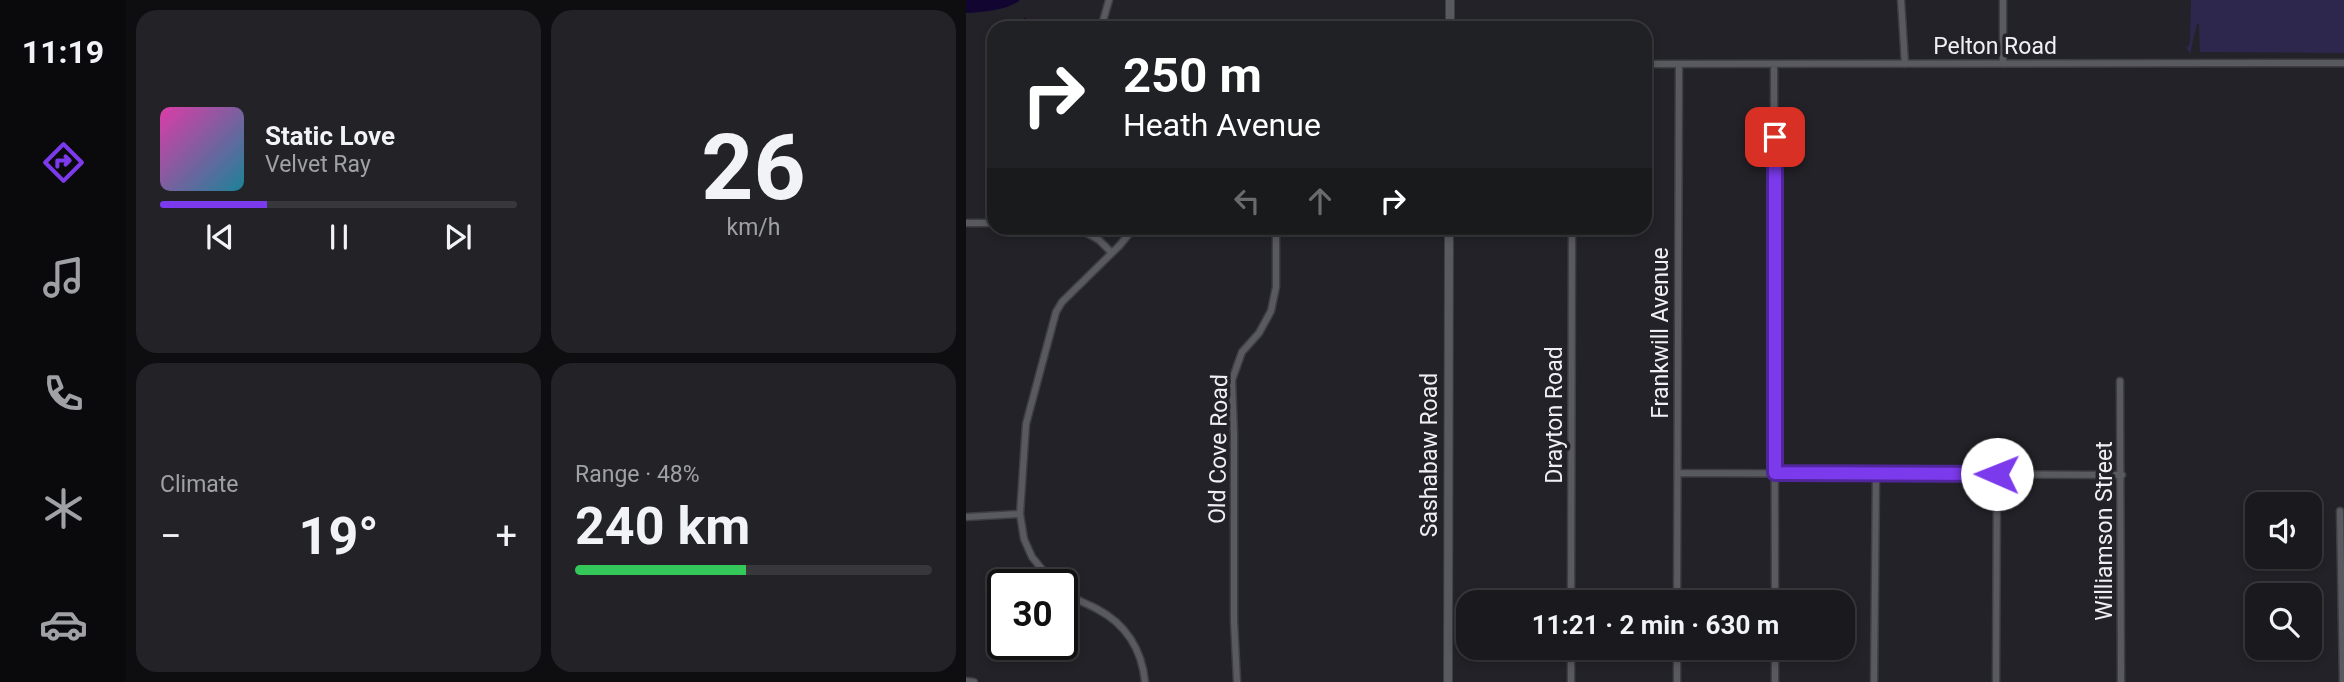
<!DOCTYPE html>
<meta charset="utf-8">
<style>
:root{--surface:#1a1a1e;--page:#232327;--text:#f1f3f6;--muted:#9fa1a4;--line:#38383c;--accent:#7c3aed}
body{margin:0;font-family:Roboto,sans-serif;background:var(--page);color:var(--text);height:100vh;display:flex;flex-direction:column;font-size:26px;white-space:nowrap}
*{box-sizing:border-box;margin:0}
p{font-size:23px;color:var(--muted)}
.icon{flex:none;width:38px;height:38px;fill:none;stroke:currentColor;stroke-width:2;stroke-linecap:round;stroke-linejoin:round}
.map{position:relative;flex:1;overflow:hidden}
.drawer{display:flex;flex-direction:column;gap:10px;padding:10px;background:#0e0e10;width:840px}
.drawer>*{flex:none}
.banner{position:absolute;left:21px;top:21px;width:665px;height:214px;border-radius:21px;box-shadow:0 4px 10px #0003,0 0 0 2px var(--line);background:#202124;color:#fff;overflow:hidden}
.tools{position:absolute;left:1279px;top:492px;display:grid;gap:14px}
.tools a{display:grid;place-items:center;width:77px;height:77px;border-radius:14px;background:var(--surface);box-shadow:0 4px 10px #0003,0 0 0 2px var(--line);font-size:35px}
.speed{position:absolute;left:21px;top:569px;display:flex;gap:14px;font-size:35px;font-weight:700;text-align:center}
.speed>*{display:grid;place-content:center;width:91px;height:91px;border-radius:50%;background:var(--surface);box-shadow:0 4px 10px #0003,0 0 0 2px var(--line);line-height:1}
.speed .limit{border:4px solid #111;border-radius:10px;background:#fff;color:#111}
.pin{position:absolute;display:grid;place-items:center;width:60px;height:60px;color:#fff;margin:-30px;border-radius:14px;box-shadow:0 4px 10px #0006}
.me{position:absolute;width:77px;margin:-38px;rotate:271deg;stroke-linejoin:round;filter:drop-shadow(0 0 5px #0008)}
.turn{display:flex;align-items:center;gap:24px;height:147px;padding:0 21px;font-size:32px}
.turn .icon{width:91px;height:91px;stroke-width:2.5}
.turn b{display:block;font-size:49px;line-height:60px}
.lanes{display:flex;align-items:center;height:66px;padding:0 21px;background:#0003;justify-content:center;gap:35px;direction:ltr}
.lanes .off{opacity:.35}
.big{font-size:52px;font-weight:700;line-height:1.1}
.drawer .tile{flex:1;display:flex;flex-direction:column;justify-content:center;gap:10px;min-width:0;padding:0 24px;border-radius:21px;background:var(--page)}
.drawer .dial{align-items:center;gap:0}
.dial b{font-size:91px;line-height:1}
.song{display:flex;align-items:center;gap:21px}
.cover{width:84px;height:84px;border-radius:10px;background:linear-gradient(135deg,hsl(320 70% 55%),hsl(190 70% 35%))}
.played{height:7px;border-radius:4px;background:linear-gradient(90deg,var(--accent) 30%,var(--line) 30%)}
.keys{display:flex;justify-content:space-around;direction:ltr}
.heat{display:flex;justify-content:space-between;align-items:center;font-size:38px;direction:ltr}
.charge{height:10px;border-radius:5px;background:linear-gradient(90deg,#34c759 48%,var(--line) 0)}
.drawer .tiles{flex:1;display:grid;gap:10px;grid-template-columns:repeat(2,1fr)}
.trip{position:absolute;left:490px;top:590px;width:399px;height:70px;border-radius:21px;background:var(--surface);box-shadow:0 4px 10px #0003,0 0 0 2px var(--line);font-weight:700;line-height:70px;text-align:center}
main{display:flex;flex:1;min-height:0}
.tab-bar{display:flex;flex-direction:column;width:126px;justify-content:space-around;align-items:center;background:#0a0a0c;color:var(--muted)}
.tab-bar .icon{width:49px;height:49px}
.tab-bar .current{color:var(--accent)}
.tab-bar b{font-size:32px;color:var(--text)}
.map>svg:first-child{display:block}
.green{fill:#2d274e}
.water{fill:#120532}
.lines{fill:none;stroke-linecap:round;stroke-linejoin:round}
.stream{stroke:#120532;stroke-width:2}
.minor-casing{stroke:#3e3d42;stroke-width:9}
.tertiary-casing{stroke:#3e3d42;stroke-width:10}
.minor{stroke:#595960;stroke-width:6}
.tertiary{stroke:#595960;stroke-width:8}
.route-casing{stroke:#51269a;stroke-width:18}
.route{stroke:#7c3aed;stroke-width:12}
.labels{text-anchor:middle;stroke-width:7;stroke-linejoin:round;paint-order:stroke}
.street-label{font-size:23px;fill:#f0f0f4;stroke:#222228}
</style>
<main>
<nav class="tab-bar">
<b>11:19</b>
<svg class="icon current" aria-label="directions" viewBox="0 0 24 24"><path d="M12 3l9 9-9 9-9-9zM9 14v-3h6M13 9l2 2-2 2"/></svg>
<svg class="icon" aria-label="music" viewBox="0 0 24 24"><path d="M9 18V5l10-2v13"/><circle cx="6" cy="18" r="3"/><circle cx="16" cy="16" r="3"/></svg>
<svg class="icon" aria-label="phone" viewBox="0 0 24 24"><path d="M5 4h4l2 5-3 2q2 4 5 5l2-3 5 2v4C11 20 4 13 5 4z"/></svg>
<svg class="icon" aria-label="climate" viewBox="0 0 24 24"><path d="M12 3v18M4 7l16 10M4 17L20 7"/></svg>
<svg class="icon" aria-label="car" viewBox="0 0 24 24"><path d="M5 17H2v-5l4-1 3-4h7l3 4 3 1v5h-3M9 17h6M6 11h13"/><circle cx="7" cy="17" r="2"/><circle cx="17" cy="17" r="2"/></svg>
</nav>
<section class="drawer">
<div class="tiles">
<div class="tile">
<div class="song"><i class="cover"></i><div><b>Static Love</b><p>Velvet Ray</p></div></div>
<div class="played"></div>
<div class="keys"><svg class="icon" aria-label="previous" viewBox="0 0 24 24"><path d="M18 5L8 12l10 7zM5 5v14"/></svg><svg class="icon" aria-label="pause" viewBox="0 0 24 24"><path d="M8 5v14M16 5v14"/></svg><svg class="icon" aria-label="next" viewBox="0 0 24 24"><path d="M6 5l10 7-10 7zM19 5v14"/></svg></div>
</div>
<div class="tile dial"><b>26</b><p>km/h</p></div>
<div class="tile"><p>Climate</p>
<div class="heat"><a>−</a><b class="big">19°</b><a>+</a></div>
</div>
<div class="tile"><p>Range · 48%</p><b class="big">240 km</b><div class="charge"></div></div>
</div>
</section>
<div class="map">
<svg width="1378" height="682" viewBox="0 0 1378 682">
<rect width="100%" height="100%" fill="#222228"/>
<path class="green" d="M1225,0H1378V53L1234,52L1233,24L1231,23L1224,54L1219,46L1222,47L1224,41Z"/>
<path class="water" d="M0,0H53V1C40,10 18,12 0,13Z"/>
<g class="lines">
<path class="stream" d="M57,28L59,19"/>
<g class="minor-casing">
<path id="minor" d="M935,0L939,64
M135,28L143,0
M679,64L1378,63
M808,64L809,602
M1037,64V0
M0,223H28
M112,228L133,240L146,253
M1154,381L1155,682
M712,473L1156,475
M1374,511L1377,682
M0,517L54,514
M88,584L66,557L58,539L54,514L60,424L90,312L96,302L153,246L168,228
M96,591C107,599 120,603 131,609C160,624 176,650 179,682
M605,602L606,228
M711,602L713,64
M0,681L8,682
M271,682L268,621V434L266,380L276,352L293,333L305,311L310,287V228
M605,682V648
M711,682V648
M809,682V648
M908,682L910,474
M1030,682L1031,475"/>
</g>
<g class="tertiary-casing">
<path id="tertiary" d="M484,28V0
M482,682L483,228"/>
</g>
<use href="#minor" class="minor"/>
<use href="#tertiary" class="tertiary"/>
</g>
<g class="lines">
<g class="route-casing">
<path id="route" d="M809,137V473L1031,474"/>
</g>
<use href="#route" class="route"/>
</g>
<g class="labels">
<g class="street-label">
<text x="1029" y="54">Pelton Road</text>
<text transform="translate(694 333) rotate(-90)" y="8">Frankwill Avenue</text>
<text transform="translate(588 415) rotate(-90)" y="8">Drayton Road</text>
<text transform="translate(252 449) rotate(-89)" y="8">Old Cove Road</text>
<text transform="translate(463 455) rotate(-90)" y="8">Sashabaw Road</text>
<text transform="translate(1138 531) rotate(-90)" y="8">Williamson Street</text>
</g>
</g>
</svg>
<div class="tools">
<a><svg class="icon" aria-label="sound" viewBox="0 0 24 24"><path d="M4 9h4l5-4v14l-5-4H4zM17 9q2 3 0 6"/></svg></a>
<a><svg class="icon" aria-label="search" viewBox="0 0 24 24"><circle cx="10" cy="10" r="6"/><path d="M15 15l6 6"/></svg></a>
</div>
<div class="speed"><div class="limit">30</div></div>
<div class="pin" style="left:809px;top:137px;background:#d93025"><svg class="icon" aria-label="arrive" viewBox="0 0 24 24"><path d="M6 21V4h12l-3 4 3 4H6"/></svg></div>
<svg class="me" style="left:1031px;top:474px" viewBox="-20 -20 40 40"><circle r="19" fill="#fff"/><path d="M0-13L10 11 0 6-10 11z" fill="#7c3aed"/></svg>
<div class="trip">11:21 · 2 min · 630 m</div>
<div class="banner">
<div class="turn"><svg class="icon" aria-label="right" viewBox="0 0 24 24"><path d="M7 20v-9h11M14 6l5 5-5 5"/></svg><div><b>250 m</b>Heath Avenue</div></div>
<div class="lanes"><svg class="icon off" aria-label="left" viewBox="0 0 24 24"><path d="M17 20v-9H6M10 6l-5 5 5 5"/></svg><svg class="icon off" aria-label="ahead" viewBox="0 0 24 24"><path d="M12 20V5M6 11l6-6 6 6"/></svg><svg class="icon" aria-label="right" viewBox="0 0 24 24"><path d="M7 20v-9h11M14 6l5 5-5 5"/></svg></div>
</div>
</div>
</main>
